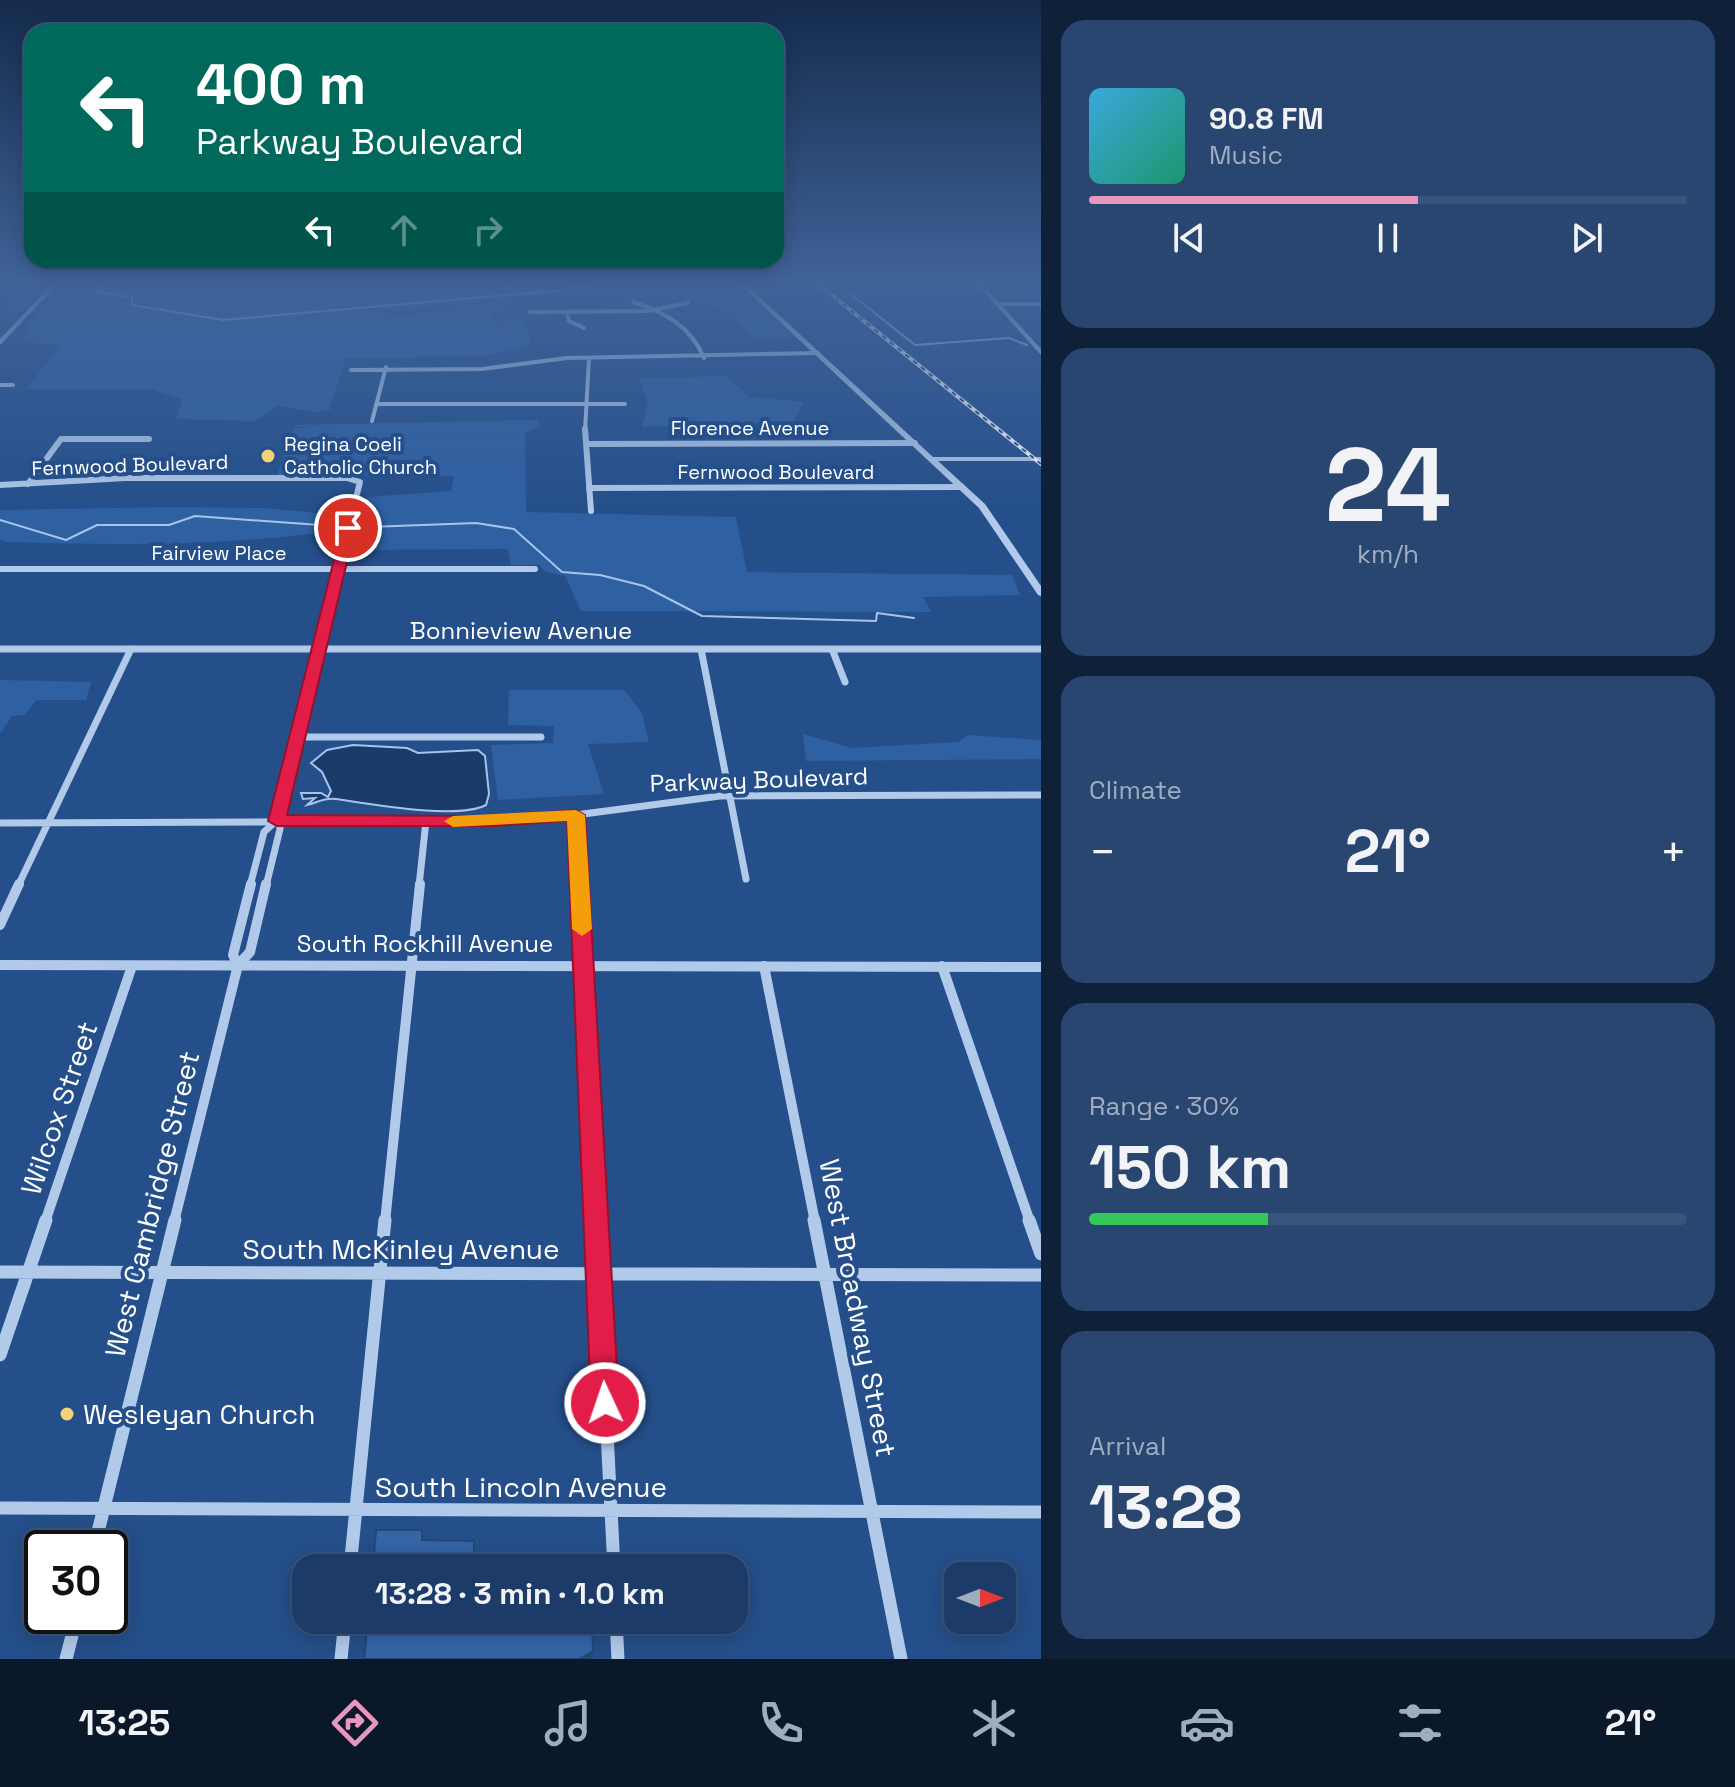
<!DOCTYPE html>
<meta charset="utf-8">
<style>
:root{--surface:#1c3b68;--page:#294671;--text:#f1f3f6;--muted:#a0adc0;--line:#3a557c;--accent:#e797bd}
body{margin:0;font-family:"Space Grotesk",sans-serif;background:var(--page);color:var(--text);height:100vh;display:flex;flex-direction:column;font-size:30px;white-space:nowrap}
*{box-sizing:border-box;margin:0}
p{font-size:26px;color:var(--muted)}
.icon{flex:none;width:44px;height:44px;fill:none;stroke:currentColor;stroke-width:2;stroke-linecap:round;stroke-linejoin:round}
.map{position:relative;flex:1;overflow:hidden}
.side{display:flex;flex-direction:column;gap:20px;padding:20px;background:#0f2039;width:694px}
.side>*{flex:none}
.hud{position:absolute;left:24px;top:24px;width:760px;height:244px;border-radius:24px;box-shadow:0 4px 20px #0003,0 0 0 2px var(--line);background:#00695c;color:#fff;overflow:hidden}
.needle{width:52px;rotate:90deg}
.buttons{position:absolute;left:944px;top:1562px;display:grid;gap:16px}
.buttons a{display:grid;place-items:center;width:72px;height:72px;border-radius:16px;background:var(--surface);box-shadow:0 4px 20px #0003,0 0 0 2px var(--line);font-size:40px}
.speed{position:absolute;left:24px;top:1530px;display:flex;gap:16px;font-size:40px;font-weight:700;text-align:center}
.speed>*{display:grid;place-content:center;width:104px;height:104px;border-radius:50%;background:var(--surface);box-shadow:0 4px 20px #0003,0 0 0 2px var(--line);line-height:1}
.speed .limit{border:4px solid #111;border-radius:12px;background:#fff;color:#111}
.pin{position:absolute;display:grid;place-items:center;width:68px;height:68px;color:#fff;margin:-34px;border:4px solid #fff;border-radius:50%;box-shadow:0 2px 8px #0007}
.me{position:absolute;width:88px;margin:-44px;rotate:357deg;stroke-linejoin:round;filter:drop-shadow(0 0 6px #0008)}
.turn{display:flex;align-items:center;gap:28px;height:168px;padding:0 40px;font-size:36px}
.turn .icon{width:104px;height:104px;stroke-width:2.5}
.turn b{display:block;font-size:56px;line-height:68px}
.lanes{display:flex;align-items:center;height:76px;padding:0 40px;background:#0003;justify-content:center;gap:40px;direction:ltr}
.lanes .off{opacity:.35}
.big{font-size:60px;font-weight:600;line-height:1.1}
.side .card{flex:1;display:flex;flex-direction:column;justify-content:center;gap:12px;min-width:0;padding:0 28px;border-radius:24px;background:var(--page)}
.side .dial{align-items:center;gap:0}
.dial b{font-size:104px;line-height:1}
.song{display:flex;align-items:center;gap:24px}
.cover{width:96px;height:96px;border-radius:12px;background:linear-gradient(135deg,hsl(200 70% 55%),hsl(160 70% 35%))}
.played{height:8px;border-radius:4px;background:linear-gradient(90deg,var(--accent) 55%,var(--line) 55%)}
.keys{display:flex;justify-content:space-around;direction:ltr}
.heat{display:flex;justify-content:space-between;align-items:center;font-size:44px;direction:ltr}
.charge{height:12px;border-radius:6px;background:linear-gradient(90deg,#34c759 30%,var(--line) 0)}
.trip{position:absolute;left:292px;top:1554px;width:456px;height:80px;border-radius:24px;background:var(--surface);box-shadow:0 4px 20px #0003,0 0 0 2px var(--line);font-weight:600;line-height:80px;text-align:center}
.tab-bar{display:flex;height:128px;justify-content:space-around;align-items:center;background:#0b182a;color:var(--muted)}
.tab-bar .icon{width:56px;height:56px}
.tab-bar .current{color:var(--accent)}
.tab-bar b{font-size:36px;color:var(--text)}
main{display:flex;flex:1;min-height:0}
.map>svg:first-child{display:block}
.green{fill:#2f60a2}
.water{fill:#1a3a6a;stroke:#a6c4eb;stroke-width:2}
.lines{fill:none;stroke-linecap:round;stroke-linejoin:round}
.stream{stroke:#a6c4eb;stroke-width:2}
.minor-far4{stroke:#b2caea;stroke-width:4}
.minor-far3{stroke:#b2caea;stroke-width:6}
.minor-far2{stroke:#b2caea;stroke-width:7}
.minor-far1{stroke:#b2caea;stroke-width:10}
.minor{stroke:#b2caea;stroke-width:13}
.tertiary{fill:#b2caea;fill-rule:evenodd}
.rail-casing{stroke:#fff;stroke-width:4}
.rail{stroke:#254f8a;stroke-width:2;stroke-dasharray:5;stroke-linecap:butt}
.shaded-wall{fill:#254775}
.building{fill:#3565a7;stroke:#254775;stroke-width:2}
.route{fill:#e11d48;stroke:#92132f;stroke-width:2}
.slow{fill:#f59e0b}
.poi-dot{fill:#f4d276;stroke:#254f8a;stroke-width:3}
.labels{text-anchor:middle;stroke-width:8;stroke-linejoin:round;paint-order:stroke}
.far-street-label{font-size:20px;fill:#fff;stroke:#254f8a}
.far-poi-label{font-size:20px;fill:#fff;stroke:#254f8a;text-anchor:start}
.street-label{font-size:24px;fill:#fff;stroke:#254f8a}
.near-street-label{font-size:28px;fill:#fff;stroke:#254f8a}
.near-poi-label{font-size:28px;fill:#fff;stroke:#254f8a;text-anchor:start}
</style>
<main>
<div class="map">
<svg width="1041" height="1659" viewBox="0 0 1041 1659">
<rect width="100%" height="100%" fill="#254f8a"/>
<path class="green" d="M10,279H54L22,312L3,313L18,293L16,281Z
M68,279H261L299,290H345L350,279H730L795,337L755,340L722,309L689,301L675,291L511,298L402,310L368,308L367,312L406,316L478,304L517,307L495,313L490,322L525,320L532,345L485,356L346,358L329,411L313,412L278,406L255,421L176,419L182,399L150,389H27L60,345L21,342L33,319Z
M725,376L750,397L804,402L794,421L642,427L648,403L639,379Z
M537,420L540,426L525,433L526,512L736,517L747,572L1012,575L1020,595L923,597L931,612L581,611L565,576L546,572L539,565H511L508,549L351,550L367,497L451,491L454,476L277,475L294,428H307L293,425Z
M172,507L264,508L339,515L336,530C227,547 116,545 6,542L0,539V510Z
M0,680L91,682L86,700H37L24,715L12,716L0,734Z
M509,690H624L642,713L649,742L588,744L604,794L498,800L491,745L553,743L554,726L508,725Z
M803,734L852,748L958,742L968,735L1041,740V759L806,761Z"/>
<path class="water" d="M353,745L407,748L418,753L478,750L485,756L489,794L486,805C457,820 370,804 336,799C324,797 317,803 307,805L315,798L303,799L301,793H321L328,797L331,791L322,772L311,763L327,750Z"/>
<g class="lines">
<path class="stream" d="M72,279L98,283L96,292L132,297V305L223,320L565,290L619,279
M621,279L730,284
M846,290L915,345L1009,338L1027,345
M0,520L66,540L97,525H169L195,516L320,525
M369,527L476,523L514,529L562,572L600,575L644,586L702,616L876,621L877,613L914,618"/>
<path class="minor-far4" d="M633,302C664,312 691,326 704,358
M997,304H1041
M530,312L647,311L688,303
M567,312L569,321L584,328
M351,370L482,369L567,358L818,353
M0,385H13
M376,404H625
M372,421L386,367
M585,431L589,358"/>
<path class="minor-far3" d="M585,429L591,511
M586,444L915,443
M28,484L61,439H149
M0,485L126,478H347L360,482L323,629
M589,488L962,487
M0,569H535"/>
<path class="minor-far2" d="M0,649H1041
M701,649L746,879
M832,649L845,682
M296,737H541
M576,815L580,886
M0,823L495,821L568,816L720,796L1041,795
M18,886L131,649
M250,886L264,832L276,821
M266,886L280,829L279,808L324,627
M419,886L426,821"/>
<path class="minor-far1" d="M580,884L597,1222
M0,925L19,884
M238,965L233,955L251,884
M764,966L815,1222
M942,966L1030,1222
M45,1222L132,966
M174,1222L238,965L250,952L266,884
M385,1222L420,884"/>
<path class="minor" d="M596,1220L614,1568
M814,1220L901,1659
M1029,1220L1041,1254
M0,1272L1041,1275
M0,1355L46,1220
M0,1508L1041,1512
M94,1548L175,1220
M350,1568L385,1220
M616,1620L618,1659
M66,1659L77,1616
M341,1659L345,1620"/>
<path class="tertiary" d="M57,279H63L0,345V339Z
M734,279H740L933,457H1041V461H938L985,504L1041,586V596L1038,595L979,508Z
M972,279H978L1041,349V355Z
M0,960L1041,962V972L0,970Z"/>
<g class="rail-casing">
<path id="rail" d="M812,279L1041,464"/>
</g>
<use href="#rail" class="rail"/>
</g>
<path class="shaded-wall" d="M593,1651L592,1659H579Z"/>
<path class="building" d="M376,1530H422V1540L474,1541V1564H486V1568H373Z
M368,1620H592L593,1651L579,1659H364Z"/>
<linearGradient id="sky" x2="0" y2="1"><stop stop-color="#142b4c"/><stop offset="0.55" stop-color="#406398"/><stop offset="1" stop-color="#406398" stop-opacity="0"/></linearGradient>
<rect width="1041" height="511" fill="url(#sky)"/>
<path class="route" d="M348,524L355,528L287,815L495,816L576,810L585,815L619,1403L615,1412L605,1416L595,1412L591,1403L567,821L495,826H277L268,821L342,528Z"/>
<path class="slow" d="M576,810L585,815L592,929L582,936L572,929L567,821L453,827L444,821L453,816Z"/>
<g class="poi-dot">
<circle cx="268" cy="456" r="8"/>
<circle cx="67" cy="1414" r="8"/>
</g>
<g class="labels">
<g class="far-street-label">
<text x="750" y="435">Florence Avenue</text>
<text transform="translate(130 465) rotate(-2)" y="7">Fernwood Boulevard</text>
<text x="776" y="479">Fernwood Boulevard</text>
<text x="219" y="560">Fairview Place</text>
</g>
<g class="far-poi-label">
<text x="284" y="451">Regina Coeli<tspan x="284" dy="23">Catholic Church</tspan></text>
</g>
<g class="street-label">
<text x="521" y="639">Bonnieview Avenue</text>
<text transform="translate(759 780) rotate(-2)" y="8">Parkway Boulevard</text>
<text x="425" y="952">South Rockhill Avenue</text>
</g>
<g class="near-street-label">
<text transform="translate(59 1108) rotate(-71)" y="10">Wilcox Street</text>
<text transform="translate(152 1204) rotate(-76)" y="10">West Cambridge Street</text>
<text x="401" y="1259">South McKinley Avenue</text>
<text transform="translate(858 1308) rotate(79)" y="10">West Broadway Street</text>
<text x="521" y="1497">South Lincoln Avenue</text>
</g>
<g class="near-poi-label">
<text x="83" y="1424">Wesleyan Church</text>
</g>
</g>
</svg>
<div class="buttons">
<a><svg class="needle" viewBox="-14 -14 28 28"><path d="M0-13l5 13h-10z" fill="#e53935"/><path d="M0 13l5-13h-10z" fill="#a0adc0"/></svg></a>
</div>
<div class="speed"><div class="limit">30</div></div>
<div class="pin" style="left:348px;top:528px;background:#d93025"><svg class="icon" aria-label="arrive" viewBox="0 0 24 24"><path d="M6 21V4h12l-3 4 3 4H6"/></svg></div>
<svg class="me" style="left:605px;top:1403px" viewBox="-20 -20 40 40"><circle r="17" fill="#e11d48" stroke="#fff" stroke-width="3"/><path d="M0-11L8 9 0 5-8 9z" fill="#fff"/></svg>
<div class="trip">13:28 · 3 min · 1.0 km</div>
<div class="hud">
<div class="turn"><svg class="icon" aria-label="left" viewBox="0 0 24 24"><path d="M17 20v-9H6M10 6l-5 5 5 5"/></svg><div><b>400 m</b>Parkway Boulevard</div></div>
<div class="lanes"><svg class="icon" aria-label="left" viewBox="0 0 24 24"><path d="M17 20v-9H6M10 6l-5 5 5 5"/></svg><svg class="icon off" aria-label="ahead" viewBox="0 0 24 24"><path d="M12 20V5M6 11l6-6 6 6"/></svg><svg class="icon off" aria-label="right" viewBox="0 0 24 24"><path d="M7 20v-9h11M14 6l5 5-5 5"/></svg></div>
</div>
</div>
<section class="side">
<div class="card">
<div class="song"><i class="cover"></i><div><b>90.8 FM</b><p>Music</p></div></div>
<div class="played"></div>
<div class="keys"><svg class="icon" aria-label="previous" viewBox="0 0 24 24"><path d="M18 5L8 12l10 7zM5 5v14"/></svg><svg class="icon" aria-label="pause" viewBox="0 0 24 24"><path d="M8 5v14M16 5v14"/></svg><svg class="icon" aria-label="next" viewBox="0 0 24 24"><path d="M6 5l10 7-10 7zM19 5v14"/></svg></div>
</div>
<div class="card dial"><b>24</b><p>km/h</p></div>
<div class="card"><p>Climate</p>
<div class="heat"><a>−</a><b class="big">21°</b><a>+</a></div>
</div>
<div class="card"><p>Range · 30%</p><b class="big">150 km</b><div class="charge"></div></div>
<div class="card"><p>Arrival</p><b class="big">13:28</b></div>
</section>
</main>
<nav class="tab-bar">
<b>13:25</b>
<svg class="icon current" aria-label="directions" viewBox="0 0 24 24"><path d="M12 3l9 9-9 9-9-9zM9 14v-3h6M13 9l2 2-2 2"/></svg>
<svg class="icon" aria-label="music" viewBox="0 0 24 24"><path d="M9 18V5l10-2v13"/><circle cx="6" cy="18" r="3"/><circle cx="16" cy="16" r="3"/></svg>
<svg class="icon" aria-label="phone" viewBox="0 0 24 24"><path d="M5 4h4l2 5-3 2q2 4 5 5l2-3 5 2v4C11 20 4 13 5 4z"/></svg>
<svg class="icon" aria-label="climate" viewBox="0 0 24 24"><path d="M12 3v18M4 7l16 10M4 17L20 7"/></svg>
<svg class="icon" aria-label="car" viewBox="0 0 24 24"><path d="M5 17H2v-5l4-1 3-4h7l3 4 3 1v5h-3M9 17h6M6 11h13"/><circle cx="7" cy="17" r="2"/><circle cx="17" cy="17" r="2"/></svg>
<svg class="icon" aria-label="filters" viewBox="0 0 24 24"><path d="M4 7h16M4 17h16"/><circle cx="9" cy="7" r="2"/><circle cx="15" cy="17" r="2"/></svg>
<b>21°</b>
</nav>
